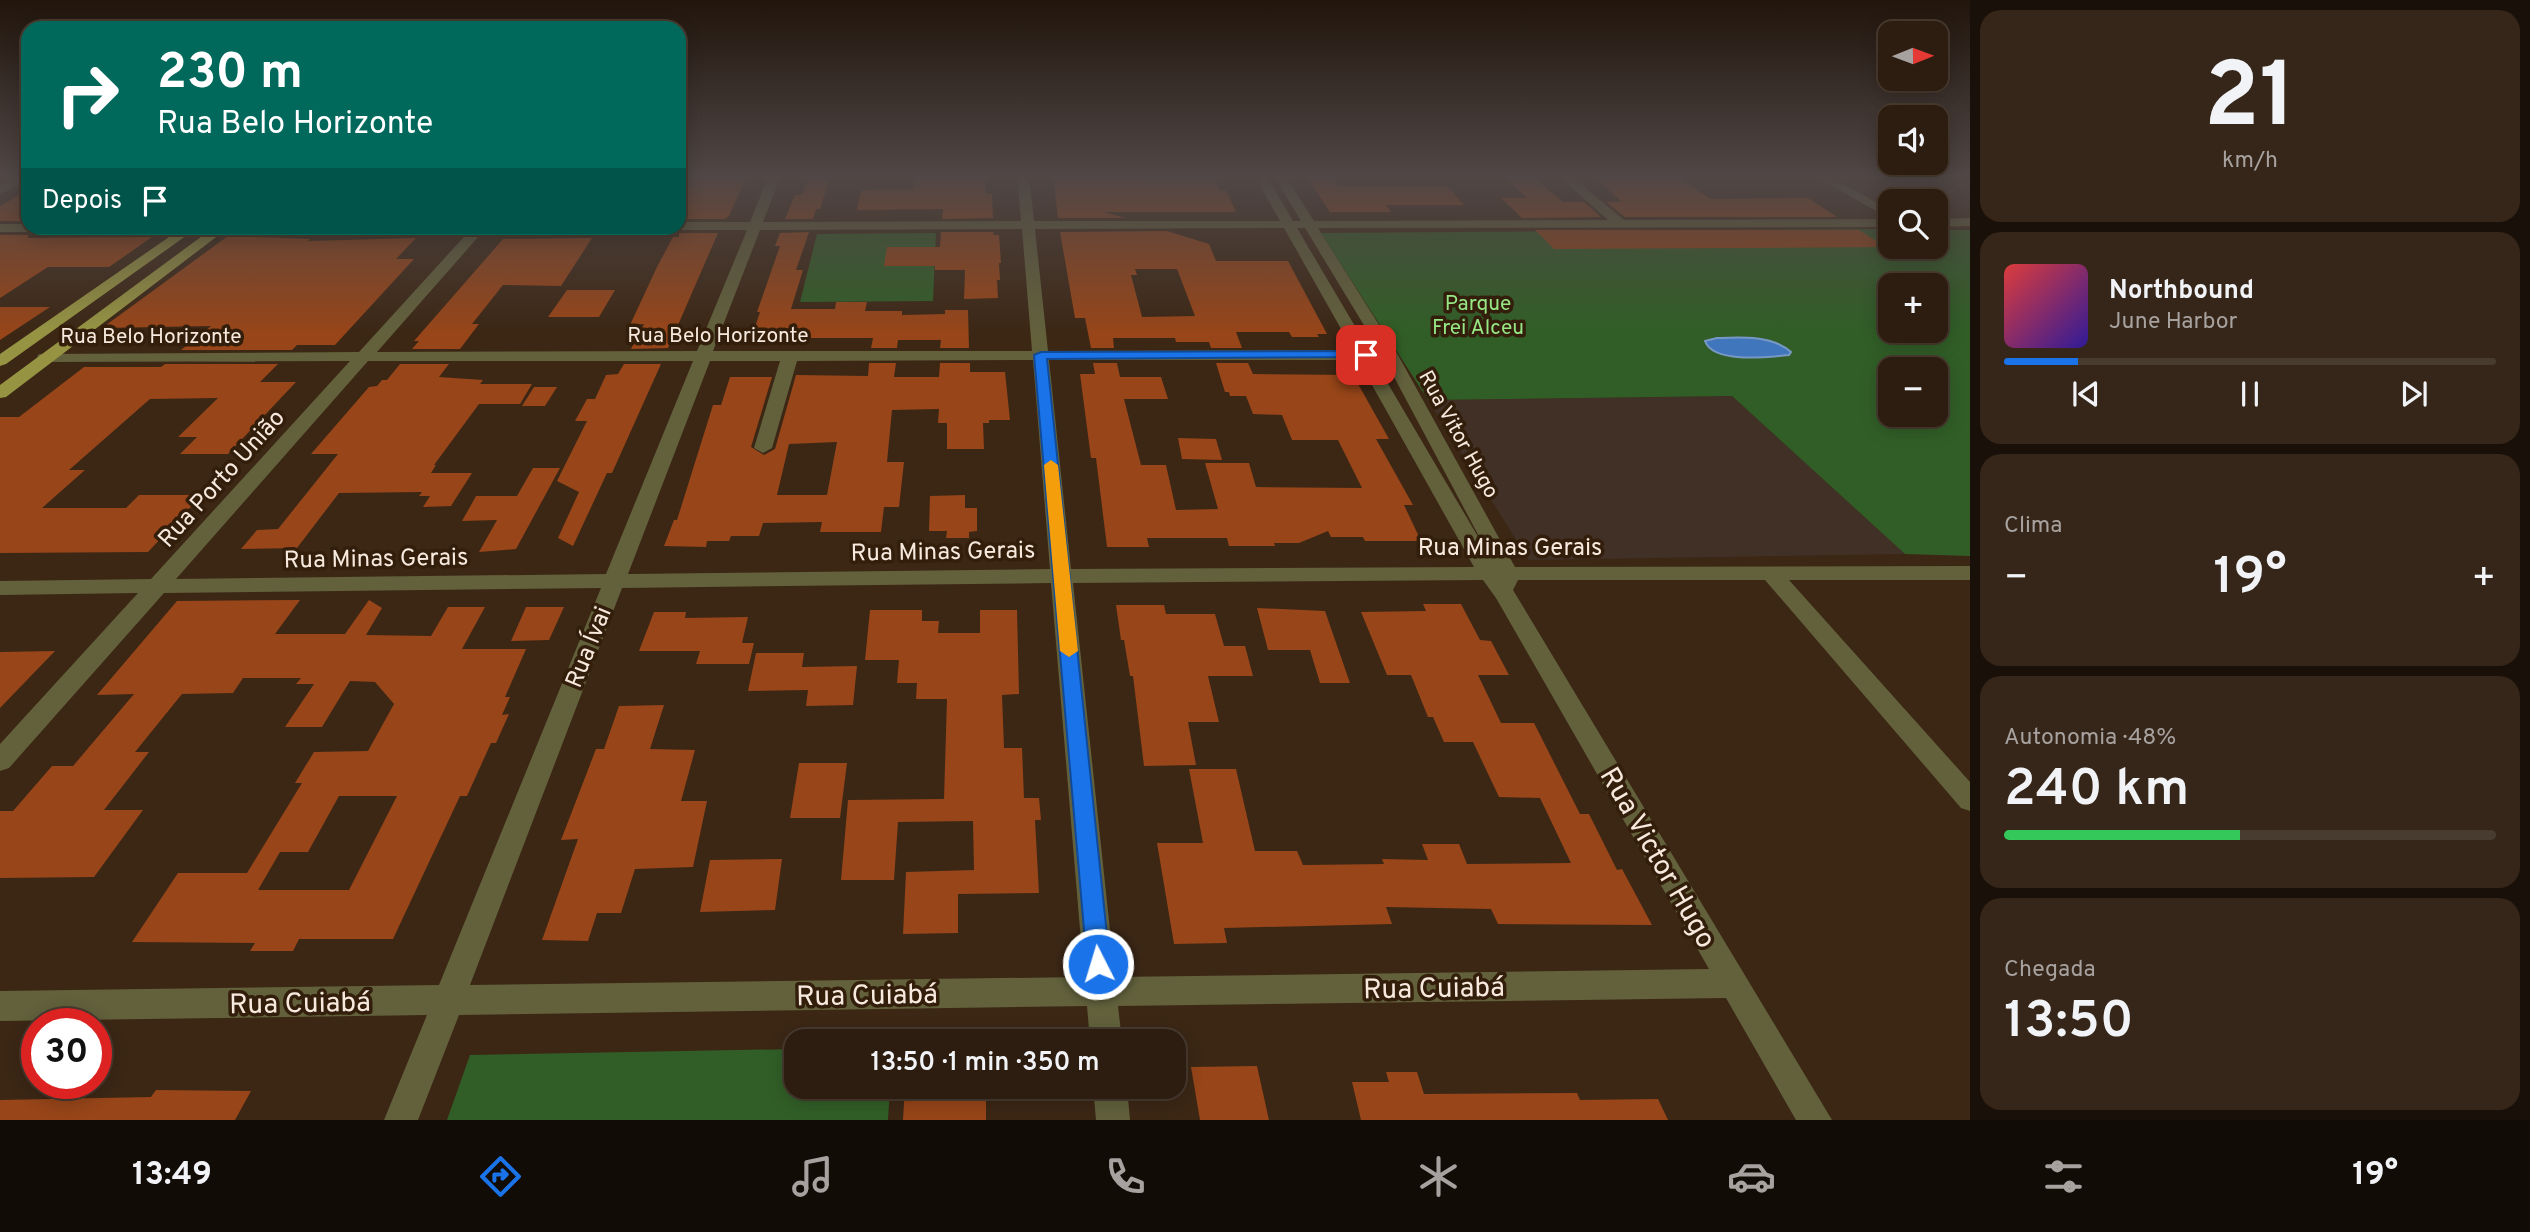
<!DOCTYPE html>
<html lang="pt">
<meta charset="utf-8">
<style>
:root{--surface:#2d1d10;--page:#352619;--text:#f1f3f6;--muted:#a7a29f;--line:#483b30;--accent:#1a73e8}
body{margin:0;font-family:Overpass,sans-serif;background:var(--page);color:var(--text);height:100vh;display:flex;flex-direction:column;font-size:26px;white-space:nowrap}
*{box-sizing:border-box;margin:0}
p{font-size:23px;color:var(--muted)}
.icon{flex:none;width:38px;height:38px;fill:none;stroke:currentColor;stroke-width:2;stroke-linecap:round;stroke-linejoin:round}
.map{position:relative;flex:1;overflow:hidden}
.sheet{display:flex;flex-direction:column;gap:10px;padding:10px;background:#191009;width:560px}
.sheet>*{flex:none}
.hud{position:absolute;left:21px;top:21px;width:665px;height:214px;border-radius:21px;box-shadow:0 4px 18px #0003,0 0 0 2px var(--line);background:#00695c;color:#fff;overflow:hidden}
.needle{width:46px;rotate:89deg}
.controls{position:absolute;left:1878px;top:21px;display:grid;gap:14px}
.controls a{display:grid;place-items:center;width:70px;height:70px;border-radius:14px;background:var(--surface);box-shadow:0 4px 18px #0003,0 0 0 2px var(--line);font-size:35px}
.speed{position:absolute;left:21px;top:1008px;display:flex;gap:14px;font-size:35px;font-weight:700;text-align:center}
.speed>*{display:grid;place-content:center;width:91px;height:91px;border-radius:50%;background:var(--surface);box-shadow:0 4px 18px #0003,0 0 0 2px var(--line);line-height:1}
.speed .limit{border:10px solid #d22;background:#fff;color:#111}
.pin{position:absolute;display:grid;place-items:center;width:60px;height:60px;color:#fff;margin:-30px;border-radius:14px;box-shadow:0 4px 10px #0006}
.me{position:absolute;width:77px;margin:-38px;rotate:355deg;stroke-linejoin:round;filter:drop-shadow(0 0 5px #0008)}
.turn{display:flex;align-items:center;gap:24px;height:147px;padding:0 21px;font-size:32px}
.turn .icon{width:91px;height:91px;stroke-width:2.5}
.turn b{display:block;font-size:49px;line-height:60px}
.then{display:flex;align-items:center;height:66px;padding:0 21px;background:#0003;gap:14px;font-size:26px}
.big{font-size:52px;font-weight:600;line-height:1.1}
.sheet .card{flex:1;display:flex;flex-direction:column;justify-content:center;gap:10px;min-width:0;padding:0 24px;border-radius:21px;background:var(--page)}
.sheet .dial{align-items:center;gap:0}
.dial b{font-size:91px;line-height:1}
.song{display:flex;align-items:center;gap:21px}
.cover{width:84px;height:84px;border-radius:10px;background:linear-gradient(135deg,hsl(0 70% 55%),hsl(250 70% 35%))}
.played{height:7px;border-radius:4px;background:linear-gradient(90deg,var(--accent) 15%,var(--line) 15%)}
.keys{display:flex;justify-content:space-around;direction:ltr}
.heat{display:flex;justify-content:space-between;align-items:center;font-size:38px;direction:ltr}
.charge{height:10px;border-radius:5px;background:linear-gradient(90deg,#34c759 48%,var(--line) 0)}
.trip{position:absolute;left:784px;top:1029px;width:402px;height:70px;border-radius:21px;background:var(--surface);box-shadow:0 4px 18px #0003,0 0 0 2px var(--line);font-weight:600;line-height:70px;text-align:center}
.dock{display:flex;height:112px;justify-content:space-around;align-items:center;background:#120c06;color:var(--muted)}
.dock .icon{width:49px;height:49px}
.dock .on{color:var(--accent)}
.dock b{font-size:32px;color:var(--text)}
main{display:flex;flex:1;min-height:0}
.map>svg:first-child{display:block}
.education{fill:#413026}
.green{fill:#315e27;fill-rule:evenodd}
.water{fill:#4076bb;stroke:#7798c5;stroke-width:2}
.building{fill:#974519;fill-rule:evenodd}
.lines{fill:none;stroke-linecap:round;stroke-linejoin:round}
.street{fill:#62613c;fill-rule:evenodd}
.primary{fill:#969443;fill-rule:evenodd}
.route{fill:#1a73e8;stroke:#114b97;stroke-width:2}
.slow{fill:#f59e0b}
.labels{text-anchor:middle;stroke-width:7;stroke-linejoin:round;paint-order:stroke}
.far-park-label{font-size:21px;fill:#97e785;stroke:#321e0b}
.far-street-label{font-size:21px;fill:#f7e9dd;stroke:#321e0b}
.street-label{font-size:24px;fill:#f7e9dd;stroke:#321e0b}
.near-street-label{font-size:28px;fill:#f7e9dd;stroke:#321e0b}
</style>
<main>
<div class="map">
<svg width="1970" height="1120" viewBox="0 0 1970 1120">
<rect width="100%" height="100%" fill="#3c2715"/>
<path class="education" d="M1732,396L1905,554L1529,560L1428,400Z"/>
<path class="green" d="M1890,229V247H1936V230H1970V556L1905,554L1732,396L1428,400L1321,233ZM1890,285H1936V331H1890ZM1890,369H1936V415H1890Z
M936,233L933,301L800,302L817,234Z
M796,1049V1087H890L888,1120H447L470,1055Z"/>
<path class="water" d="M1717,338C1741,337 1772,335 1791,352L1789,355C1769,357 1713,364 1705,341Z"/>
<path class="building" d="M694,175H747L729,216L725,219H679V196H683Z
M809,175H831L820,209H816L813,219H785L795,195H802Z
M915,175H985L986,194H992L993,218L942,219L943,209L857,210L861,190L913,189Z
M1053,175H1148L1150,180H1215L1220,190H1226L1236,212H1104L1125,218H1058Z
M1592,175H1675L1711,199L1808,198L1837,217H1625L1606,202H1622Z
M1307,177H1332L1338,186H1447L1464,205H1386L1391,212H1330Z
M1535,179L1563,202H1584L1601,217L1522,218L1501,198H1527L1506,180Z
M28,190V221H0V206Z
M1535,230H1859L1886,247L1554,249Z
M1167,231L1209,244L1216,261H1288L1327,334H1317L1319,337H1292L1289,332H1236L1242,348H1211L1209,342H1176L1175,338H1113L1114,348H1091L1085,318H1075L1060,232ZM1135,269H1177L1195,316L1142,317L1131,275H1137Z
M809,232L796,270H803L791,309H835L836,302H867L865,311H902V315L945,314V310H968L969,348H940L941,340H898L897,348H871L873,338H795L797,333H753L760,312H757L780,246H775L780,233Z
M941,232H993L994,235H999L1001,263H999L1000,280H997L998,298L964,299L965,270H935V266H884L887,247H940Z
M679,233H718L668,348L631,349L644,324L630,325L657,267L673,237H679Z
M0,235H28V238L152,237L109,267H48L0,298Z
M228,236L310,239L308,241L416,238L396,259H414L335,345H297L292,350H181L211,326L102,328Z
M592,238L561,286L503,285L472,324H479L460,349H412L419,341H414L503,239Z
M567,290H615L599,317H548Z
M0,307H50L0,340Z
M869,363H896L894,377H939L940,363H970V372H1005L1010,420H989V423H983L984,449H947V423H938L939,409L892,410L887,462H904L899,507H884L881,532H820L822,522L763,523L759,536H731L729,541H707L706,547L664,546L674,520H677L713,405H721L730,377H772L751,447L764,455L775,449L796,375L868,376ZM837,442L827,495H777L789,444Z
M1093,363H1117L1120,377H1161L1168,399H1124L1141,465H1166L1176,510L1218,509L1205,463H1249L1256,487L1362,488L1338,440H1292L1282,415L1253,414L1246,396H1230L1229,392H1225L1216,363H1248L1253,374L1353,375L1389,439H1376L1413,505H1404L1421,541H1365L1363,537H1331L1328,531L1299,543H1274L1275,546H1229L1227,538H1147L1149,547H1107L1096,458H1091L1080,374H1095Z
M165,364H278L260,382H296L228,454H180L197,437H178L218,398L150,399L69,470H85L42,508H126L139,495H202L148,552L0,553V417H19L84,367H161Z
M400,364H449L439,377L483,380L480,384H532L520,404H479L434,465H436L431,473H472L451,506L423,507L430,496H419L422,492L339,493L297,548L241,549L257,530L278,529L338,454H311L369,387L377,386L382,380H387Z
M624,364H661L612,473H607L573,546L558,538L579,492L557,481L587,421H575L587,399H595L606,375L618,374Z
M534,387H557L545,406H522Z
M1178,438L1216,439L1222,460L1182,459Z
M533,468H560L516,549L479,552L497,520L462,521L476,496H517Z
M965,495V508H977V531L969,532V538H946L947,531H929L930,496Z
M300,600L275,634H345L369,600L382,608L366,635L431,636L448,607H485L462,649H526L505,697H510L502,715L509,714L496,743H491L467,796H460L393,939H299L293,951H250L255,943L132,942L178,873H247L302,783H295L314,752L368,751L394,704L375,682L350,681L322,727H285L314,684H296L301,678H243L233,693L182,694L135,752H149L104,810H143L94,877L0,878V811H13L52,766H73L134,694L97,695L177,601ZM339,796H397L349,890H258L280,852H308Z
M1423,604H1461L1480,640L1491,641L1509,675H1478L1501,723H1534L1580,814H1589L1617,870L1622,869L1652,925L1498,924L1491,909L1386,907L1392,924L1224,928L1227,943L1174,944L1157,843H1203L1189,769H1236L1255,851H1297L1303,865L1384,864L1382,859L1428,860L1422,844H1459L1467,864L1571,863L1540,798L1499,797L1473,742H1444L1433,717H1428L1411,675H1387L1361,612L1426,611Z
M1116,605H1164L1166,614H1215L1224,646H1245L1253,676H1208L1219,722H1188L1196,765L1144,766L1133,676H1130L1124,640H1121Z
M526,607H564L549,640L511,641Z
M1257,608L1325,611L1350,683H1320L1310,650H1268Z
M870,610H922V621H939L938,633H980V610H1017L1019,694L1002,695L1004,748H1022L1024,798H1039L1041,820H1035L1039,893L958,894V933L903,934L906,872L974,870L973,821L898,822L894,880H841L848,800L944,799L947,699H916L917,683H897L899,660H865Z
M654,612H686L685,618L748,617L742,643H754L749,664H696L700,651H639Z
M55,651L0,708V652Z
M756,653H804L802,667L857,666L853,705L806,706L808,690L748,691Z
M664,705L650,749L695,750L681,801H707L693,867L635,869L621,913H597L588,941L542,940L578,839L561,840L596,749H604L619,706Z
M799,763H847L840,818H790Z
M782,859L775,910L700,912L710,860Z
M1257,1066L1269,1120H1200L1191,1067Z
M1386,1072H1417L1424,1094L1577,1093L1580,1100L1658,1099L1668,1120H1361L1352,1082H1389Z
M905,1087H986V1120H903Z
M156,1090L251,1091L235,1120H0V1100L151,1097Z"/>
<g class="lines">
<path class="street" d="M21,175H28V181L0,194V185Z
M769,175H781L763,222L1021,221L1017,175H1029L1034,221H1280L1254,175H1266L1293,221H1301L1273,175H1285L1314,221L1608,220L1557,175H1570L1624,220L1890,219V227L1318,228L1398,355L1515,567L1970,566V580H1789L1970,782V811L1961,808L1765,580H1518L1513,590L1832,1120H1796L1726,998L1118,1006L1122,1041H1090L1087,1006L459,1015L418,1120H384L427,1015L0,1021V991L439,985L601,588L164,593L9,768L0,771V744L138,593L0,595V581L151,579L350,361L45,362L37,357L39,354L359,352L472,228H486L377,352L697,351L747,230H679L674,228H679V222H750ZM1284,228L1353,350L1048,351L1035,229ZM1297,228H1305L1379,350H1369ZM1022,229L1032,351H713L760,230ZM1033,360L1050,569L628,574L710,361H780L754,448L763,453L772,448L797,361ZM1049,360H1358L1474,567L1071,569ZM1374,360H1385L1490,557ZM368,361H693L606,574L176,579ZM1483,580L1496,598L1709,969L1115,977L1073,583ZM1051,583L1084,977L470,985L622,588Z
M1813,175H1827L1890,210V219Z
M1970,218V226L1936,227V219Z
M0,224H28V228H110L103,232H0Z
M185,228H224C215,234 194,234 185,228Z
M1093,1087H1127L1130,1120H1096Z"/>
<path class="primary" d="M182,228H197L6,364L0,366V354Z
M213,228H228L6,397L0,398V385Z"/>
</g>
<linearGradient id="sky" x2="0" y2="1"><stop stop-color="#21150c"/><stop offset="0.53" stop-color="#504746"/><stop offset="1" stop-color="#504746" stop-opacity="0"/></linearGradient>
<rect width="1970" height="332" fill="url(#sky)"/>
<path class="route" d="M1366,351L1370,352V357L1047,359L1110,964L1107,971L1098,974L1090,971L1087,964L1034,355L1041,352Z"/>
<path class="slow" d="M1051,460L1058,465L1078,651L1069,657L1060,651L1044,465Z"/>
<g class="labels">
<g class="far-park-label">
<text x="1478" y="310">Parque<tspan x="1478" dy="24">Frei Alceu</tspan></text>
</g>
<g class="far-street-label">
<text x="718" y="342">Rua Belo Horizonte</text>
<text x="151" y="343">Rua Belo Horizonte</text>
<text transform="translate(1459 434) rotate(61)" y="7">Rua Vitor Hugo</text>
</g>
<g class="street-label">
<text transform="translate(221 478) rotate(-48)" y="8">Rua Porto União</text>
<text x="1510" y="555">Rua Minas Gerais</text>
<text transform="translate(943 551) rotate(-1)" y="8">Rua Minas Gerais</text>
<text transform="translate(376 558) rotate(-1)" y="8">Rua Minas Gerais</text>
<text transform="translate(588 647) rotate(-68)" y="8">Rua Ívai</text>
</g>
<g class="near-street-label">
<text transform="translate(1659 857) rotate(60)" y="10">Rua Victor Hugo</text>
<text transform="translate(1434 987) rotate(-1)" y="10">Rua Cuiabá</text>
<text transform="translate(867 994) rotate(-1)" y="10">Rua Cuiabá</text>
<text transform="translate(300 1002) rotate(-1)" y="10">Rua Cuiabá</text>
</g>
</g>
</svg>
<div class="controls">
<a><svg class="needle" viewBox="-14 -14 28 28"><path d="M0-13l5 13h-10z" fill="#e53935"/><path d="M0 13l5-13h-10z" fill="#a7a29f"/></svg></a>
<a><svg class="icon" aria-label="sound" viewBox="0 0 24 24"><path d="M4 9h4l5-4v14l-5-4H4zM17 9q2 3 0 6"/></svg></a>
<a><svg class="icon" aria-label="search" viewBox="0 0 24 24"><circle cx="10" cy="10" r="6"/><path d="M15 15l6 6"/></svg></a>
<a>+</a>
<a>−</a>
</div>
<div class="speed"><div class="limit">30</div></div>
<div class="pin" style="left:1366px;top:355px;background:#d93025"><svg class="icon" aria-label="arrive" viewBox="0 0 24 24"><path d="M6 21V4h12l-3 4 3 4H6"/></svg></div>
<svg class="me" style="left:1098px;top:964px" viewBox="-20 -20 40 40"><circle r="17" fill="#1a73e8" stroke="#fff" stroke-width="3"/><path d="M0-11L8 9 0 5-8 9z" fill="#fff"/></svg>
<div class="trip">13:50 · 1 min · 350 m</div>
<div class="hud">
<div class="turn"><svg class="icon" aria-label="right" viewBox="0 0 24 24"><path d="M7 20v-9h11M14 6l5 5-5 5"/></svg><div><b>230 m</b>Rua Belo Horizonte</div></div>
<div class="then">Depois<svg class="icon" aria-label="arrive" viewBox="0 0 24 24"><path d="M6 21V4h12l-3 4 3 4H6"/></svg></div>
</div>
</div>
<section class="sheet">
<div class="card dial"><b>21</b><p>km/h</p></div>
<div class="card">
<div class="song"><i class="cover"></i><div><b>Northbound</b><p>June Harbor</p></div></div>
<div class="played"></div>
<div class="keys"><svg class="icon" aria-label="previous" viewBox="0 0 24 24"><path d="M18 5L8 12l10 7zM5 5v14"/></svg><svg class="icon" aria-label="pause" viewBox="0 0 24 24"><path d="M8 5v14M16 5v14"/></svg><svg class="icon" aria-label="next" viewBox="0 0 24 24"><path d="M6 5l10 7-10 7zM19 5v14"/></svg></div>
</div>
<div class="card"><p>Clima</p>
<div class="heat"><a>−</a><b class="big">19°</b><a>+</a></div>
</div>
<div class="card"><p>Autonomia · 48%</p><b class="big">240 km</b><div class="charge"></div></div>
<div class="card"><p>Chegada</p><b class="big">13:50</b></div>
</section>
</main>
<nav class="dock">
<b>13:49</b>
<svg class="icon on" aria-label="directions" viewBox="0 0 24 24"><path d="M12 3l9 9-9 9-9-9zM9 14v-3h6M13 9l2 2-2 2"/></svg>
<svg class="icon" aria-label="music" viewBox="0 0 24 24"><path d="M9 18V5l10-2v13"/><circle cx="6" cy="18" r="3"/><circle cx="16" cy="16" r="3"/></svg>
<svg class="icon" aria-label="phone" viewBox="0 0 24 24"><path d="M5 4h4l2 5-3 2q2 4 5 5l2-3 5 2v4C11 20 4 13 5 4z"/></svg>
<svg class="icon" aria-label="climate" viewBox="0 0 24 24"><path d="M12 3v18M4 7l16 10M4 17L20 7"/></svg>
<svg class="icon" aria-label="car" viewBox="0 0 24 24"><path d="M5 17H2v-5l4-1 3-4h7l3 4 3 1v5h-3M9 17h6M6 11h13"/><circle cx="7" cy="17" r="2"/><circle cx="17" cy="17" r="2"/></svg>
<svg class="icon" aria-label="filters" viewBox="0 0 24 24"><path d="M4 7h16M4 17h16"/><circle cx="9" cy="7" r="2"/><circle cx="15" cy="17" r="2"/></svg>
<b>19°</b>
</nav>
